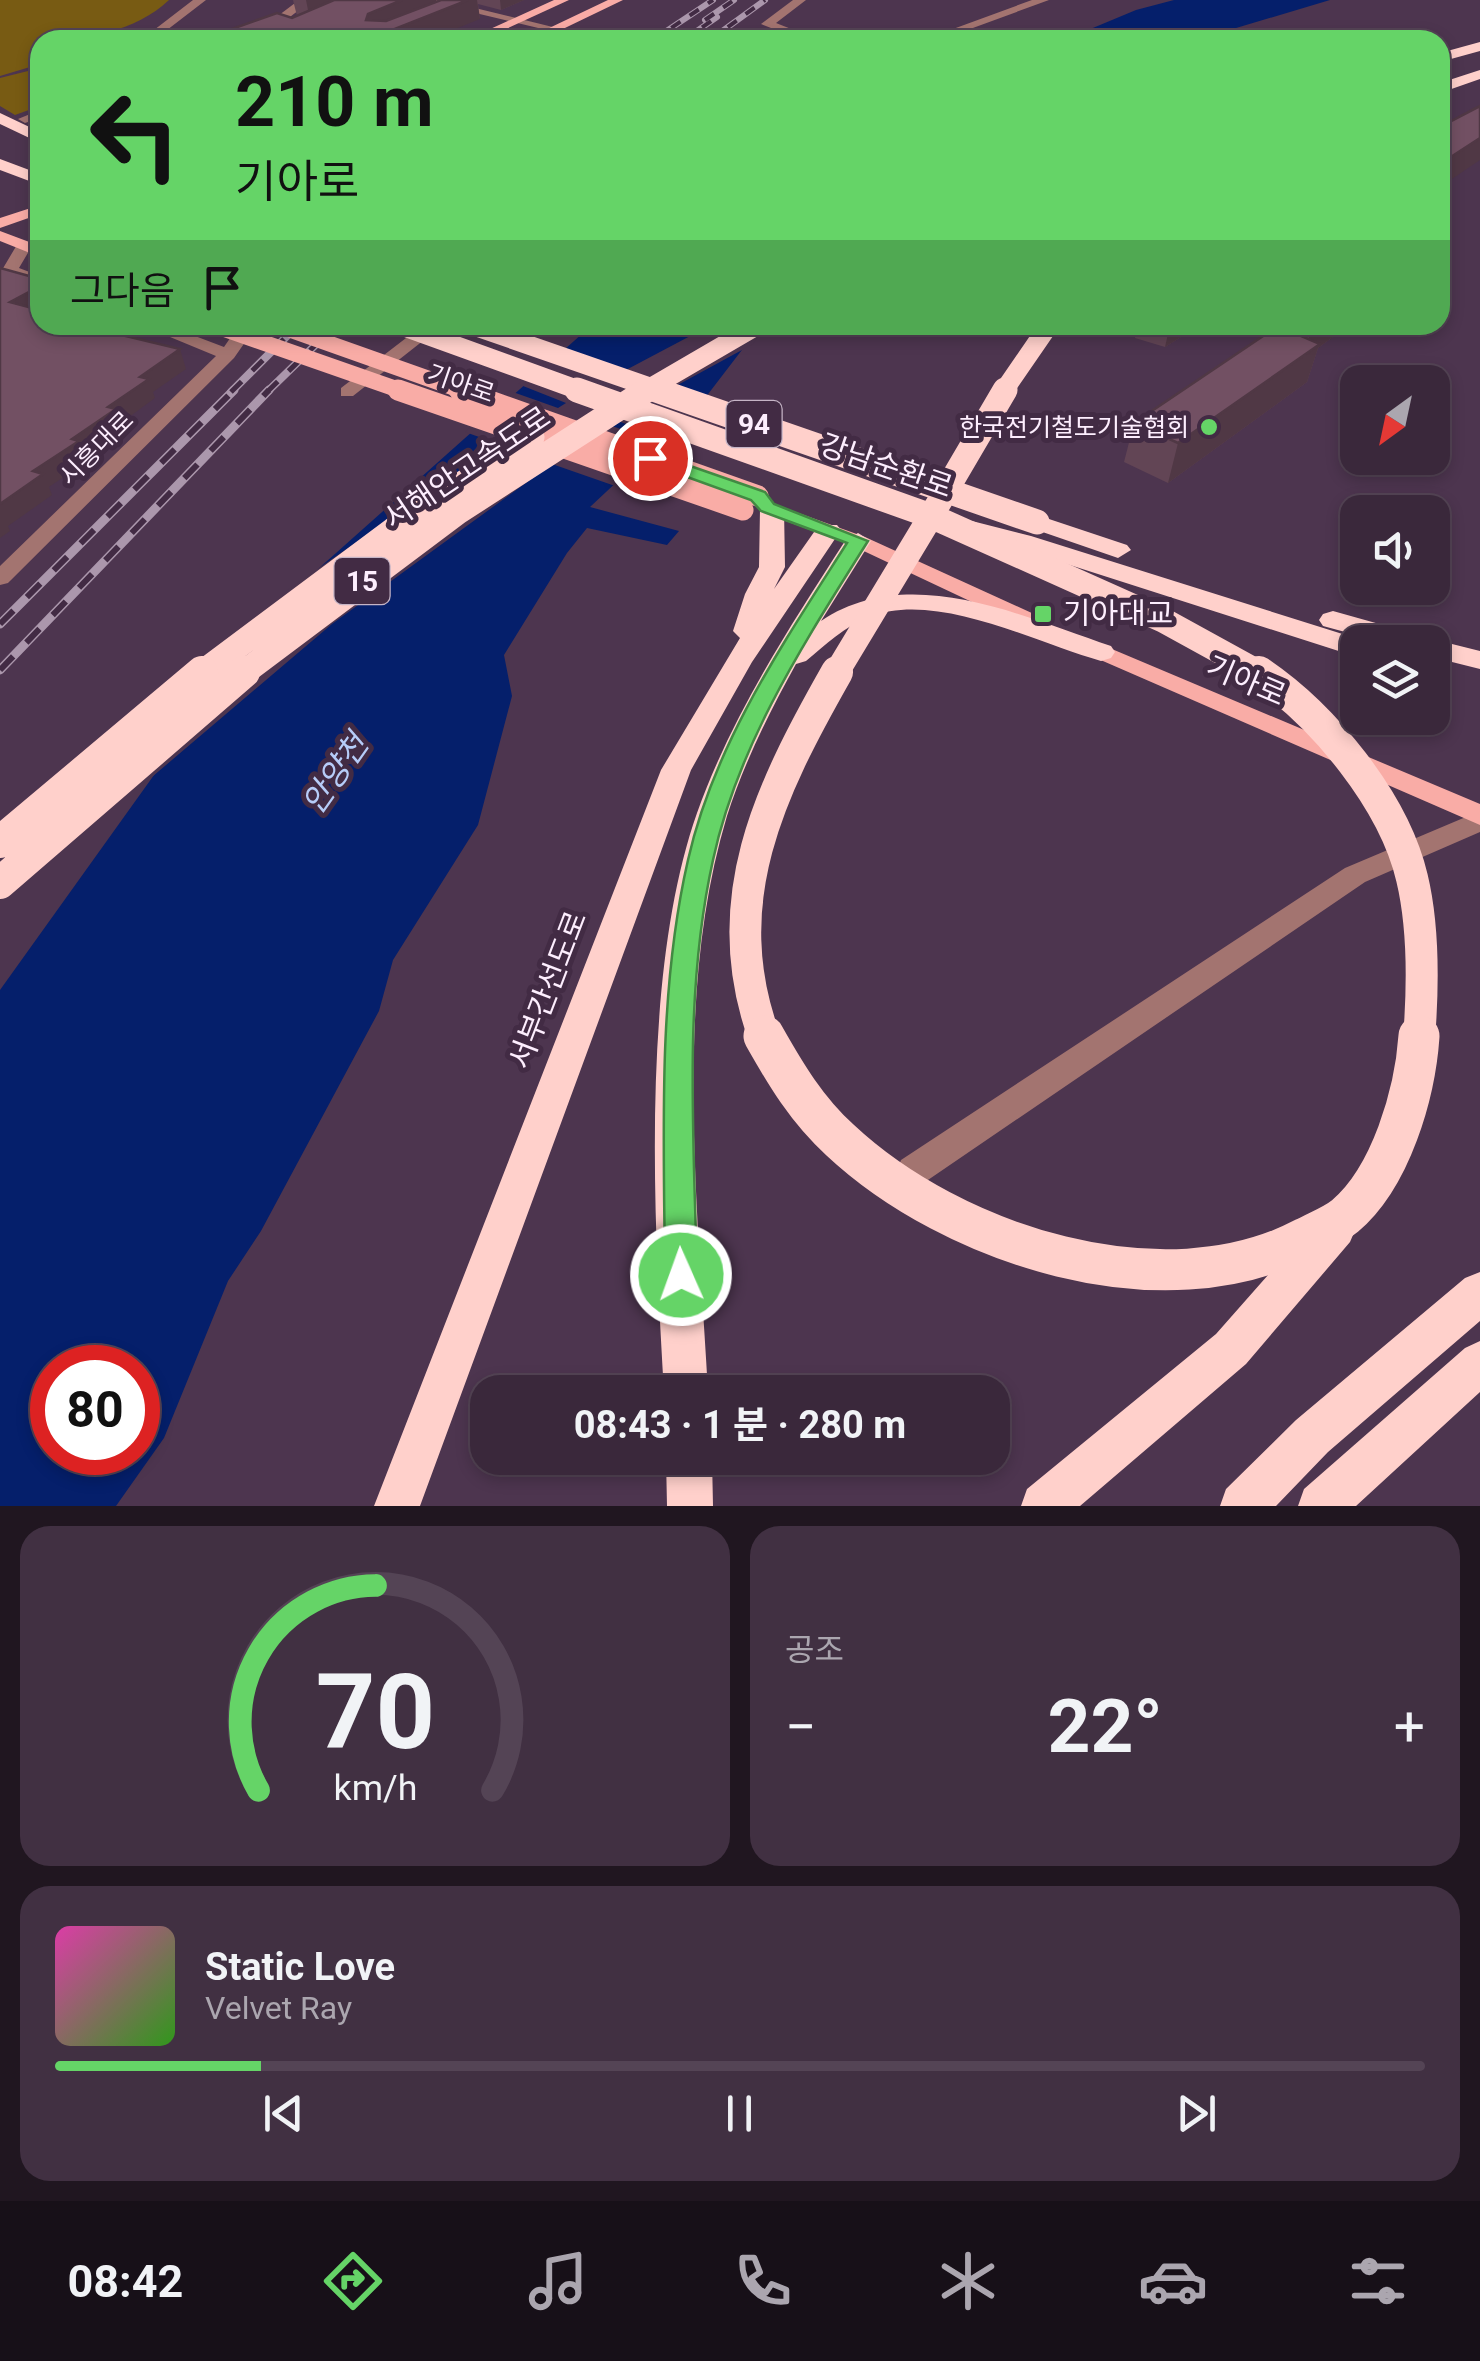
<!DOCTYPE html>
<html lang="ko">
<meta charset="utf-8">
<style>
:root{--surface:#3a283b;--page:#413042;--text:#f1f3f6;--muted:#aba6af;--line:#544455;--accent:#65d467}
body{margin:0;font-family:Roboto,"Noto Sans KR",sans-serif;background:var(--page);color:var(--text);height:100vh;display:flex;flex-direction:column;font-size:38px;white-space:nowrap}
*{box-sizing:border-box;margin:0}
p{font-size:32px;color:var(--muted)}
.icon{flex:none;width:55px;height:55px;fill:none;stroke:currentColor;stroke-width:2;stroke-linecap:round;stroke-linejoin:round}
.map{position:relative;height:1506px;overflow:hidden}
.sheet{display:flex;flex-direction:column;gap:20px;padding:20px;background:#201620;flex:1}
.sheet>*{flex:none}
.top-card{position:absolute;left:30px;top:30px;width:1420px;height:305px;border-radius:30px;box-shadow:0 5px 15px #0003,0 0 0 2px var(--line);background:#65d467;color:#111;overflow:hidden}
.needle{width:65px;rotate:213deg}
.tools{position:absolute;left:1340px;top:365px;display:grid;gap:20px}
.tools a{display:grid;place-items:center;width:110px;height:110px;border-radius:20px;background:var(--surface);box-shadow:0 5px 15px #0003,0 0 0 2px var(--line);font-size:50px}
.speed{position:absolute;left:30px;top:1345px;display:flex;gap:20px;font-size:50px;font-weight:700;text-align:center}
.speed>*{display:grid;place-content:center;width:130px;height:130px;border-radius:50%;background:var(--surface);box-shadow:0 5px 15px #0003,0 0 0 2px var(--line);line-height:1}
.speed .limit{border:15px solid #d22;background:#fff;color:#111}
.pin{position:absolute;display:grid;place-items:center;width:85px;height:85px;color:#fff;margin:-42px;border:5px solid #fff;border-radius:50%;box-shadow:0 2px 10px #0007}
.me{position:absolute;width:110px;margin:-55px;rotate:358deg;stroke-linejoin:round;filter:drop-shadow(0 0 8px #0008)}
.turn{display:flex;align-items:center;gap:35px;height:210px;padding:0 40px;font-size:45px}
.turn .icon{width:130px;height:130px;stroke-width:2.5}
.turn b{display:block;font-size:70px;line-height:85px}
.then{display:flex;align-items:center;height:95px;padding:0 40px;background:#0003;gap:20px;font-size:38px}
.big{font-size:75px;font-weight:700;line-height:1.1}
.sheet .widget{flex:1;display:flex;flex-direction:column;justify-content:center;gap:15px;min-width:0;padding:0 35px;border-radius:30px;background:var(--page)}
.sheet .dial{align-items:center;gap:0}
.dial svg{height:260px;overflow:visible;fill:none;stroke:var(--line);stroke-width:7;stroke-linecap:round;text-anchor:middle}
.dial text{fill:var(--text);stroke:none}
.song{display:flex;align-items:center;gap:30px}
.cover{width:120px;height:120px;border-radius:15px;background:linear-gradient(135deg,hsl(320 70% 55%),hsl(110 70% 35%))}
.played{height:10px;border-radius:5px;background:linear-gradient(90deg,var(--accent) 15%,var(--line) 15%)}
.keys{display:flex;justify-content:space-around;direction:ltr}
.heat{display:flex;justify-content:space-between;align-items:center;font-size:55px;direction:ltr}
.sheet .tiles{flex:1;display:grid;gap:20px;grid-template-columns:1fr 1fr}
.widget:last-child{grid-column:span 2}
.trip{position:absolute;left:470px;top:1375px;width:540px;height:100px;border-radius:30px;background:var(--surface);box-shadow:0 5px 15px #0003,0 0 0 2px var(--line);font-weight:700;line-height:100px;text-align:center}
.menu{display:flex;height:160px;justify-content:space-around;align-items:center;background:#171018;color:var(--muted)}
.menu .icon{width:70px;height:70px}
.menu .active{color:var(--accent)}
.menu b{font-size:45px;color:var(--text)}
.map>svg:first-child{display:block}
.green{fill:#785b13}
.water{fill:#051f6b;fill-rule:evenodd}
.pier{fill:#4d354f}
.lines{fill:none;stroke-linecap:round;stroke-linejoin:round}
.minor{fill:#a37470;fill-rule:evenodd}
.major{fill:#f9aca6;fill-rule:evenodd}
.highway{fill:#ffd0cb;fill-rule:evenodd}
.rail-far2-casing{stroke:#ab97ac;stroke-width:6}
.rail-far1-casing{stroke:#ab97ac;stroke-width:8}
.rail-casing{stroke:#ab97ac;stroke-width:9}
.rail-far2{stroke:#422b44;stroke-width:4;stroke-dasharray:11;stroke-linecap:butt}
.rail-far1{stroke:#422b44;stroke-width:5;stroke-dasharray:15;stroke-linecap:butt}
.rail{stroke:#422b44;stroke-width:6;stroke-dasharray:19;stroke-linecap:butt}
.major-bridge-far1{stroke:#f9aca6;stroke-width:16}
.major-bridge{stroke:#f9aca6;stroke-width:21}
.highway-bridge-far3{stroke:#ffd0cb;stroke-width:19}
.highway-bridge-far2{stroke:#ffd0cb;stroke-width:25}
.highway-bridge-far1{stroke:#ffd0cb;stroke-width:32}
.highway-bridge{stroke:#ffd0cb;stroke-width:41}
.wall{fill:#624555}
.shaded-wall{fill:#503845}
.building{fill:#725063;stroke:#503845;stroke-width:2.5}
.route{fill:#65d467;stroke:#428a43;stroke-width:2.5}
.poi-dot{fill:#65d467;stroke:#422b44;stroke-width:4}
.labels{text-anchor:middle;stroke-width:10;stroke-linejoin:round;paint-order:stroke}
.far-street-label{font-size:25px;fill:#fdeefe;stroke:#422b44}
.far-poi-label{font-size:25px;fill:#fdeefe;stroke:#422b44;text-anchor:end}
.shield{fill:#422b44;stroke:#c5b4c6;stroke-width:2.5}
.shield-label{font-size:28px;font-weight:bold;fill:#fdeefe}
.street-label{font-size:30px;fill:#fdeefe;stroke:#422b44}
.poi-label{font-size:30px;fill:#fdeefe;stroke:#422b44;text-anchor:start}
.water-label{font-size:32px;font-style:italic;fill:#b6ccf8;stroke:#422b44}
</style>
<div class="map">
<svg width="1480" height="1506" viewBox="0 0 1480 1506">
<rect width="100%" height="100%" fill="#4d354f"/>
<path class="green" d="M0,0H169C135,32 85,40 40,40V64L0,76Z
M40,68V106L15,115L0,106V78Z"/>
<path class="water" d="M1174,0H1330L1196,40H1064L1136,10Z
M592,325H761L702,402L590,507L679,531L667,545L587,528L567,553L504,655L512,696L478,825L393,960L379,1011L261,1231L228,1281L164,1438L116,1506H0V990L197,715L283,638L290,594ZM52,1368H138V1452H52Z"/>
<path class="pier" d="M711,325H766L753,344L674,387L706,405L669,440L618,421L612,426L664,444L618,487L552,464L332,624L139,788L194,712L279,636L287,590L499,444L465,432L510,391L558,408L566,403L518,384L558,349L624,371Z"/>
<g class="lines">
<path class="minor" d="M193,0H206L154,40H141Z
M299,0H312L260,40H246Z
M421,0H442L561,29L555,32Z
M793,0H806L776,23L819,40H802L761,24Z
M1032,0H1049L940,40H923Z
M40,110V118L25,123L18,119Z
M24,241L32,246L19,268L40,276V287L2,270L18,243Z
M141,325H166L224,347L239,325H257L234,358L8,583L0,585V566L216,356Z
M423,325H443L353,396H341V388Z
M1480,811V832L1365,882L925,1182L913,1186L901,1182L897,1171L901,1160L1345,868Z"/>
<path class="major" d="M554,0H569L482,40H466Z
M608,0H623L540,40H524Z
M40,205V214L0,228V218Z
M0,231L40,246V257L0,241Z
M768,502L865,537L1047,620L1050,625L1047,630H1031L851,545L761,512L758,508Z
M1081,636L1480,804V825L1073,648L1070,643L1073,638Z"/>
<path class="highway" d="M1480,42V51L1440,62V53Z
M1480,70V79L1440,93V83Z
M0,113L40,132V143L0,124Z
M0,159L40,174V185L0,170Z
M772,502L784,509L785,567L774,589L819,525H837L841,530L752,662L691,770L420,1506H374L661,770L740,638L733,631L745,594L759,567L760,509Z
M1037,515L1127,545L1131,550L1118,558L1028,527L1025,522L1028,517Z
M972,521L1031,536L1368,642H1358V657L1348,654L1014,547L963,534L959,529L963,524Z
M858,533L871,541L821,621C909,562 1021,616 1111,646L1115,652L1111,658L1101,661C1035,643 937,590 869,617C845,626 825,645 806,661L796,664C769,713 744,763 727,816C673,995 698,1208 708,1392H664C654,1221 640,975 697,813C732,715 789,628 845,541Z
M1333,611L1422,636L1425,641L1432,639L1480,651V669L1432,657V642H1382L1323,626L1319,620L1323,614Z
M1336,1209L1350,1214L1356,1228L1350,1242L1246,1364L1080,1506H1021L1027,1489L1216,1334L1322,1214Z
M1480,1272V1321L1328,1452L1276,1506H1220L1226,1489L1296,1420L1465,1278Z
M1480,1341V1392L1356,1506H1298L1304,1489L1465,1348Z
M666,1458H712L713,1506H667Z"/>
<g class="rail-far2-casing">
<path id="rail-far2" d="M705,20L734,0
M653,40L713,0
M684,40L717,17
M710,40L765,0"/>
</g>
<g class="rail-far1-casing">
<path id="rail-far1" d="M231,392L298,325
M267,392L336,325"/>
</g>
<g class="rail-casing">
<path id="rail" d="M0,624L234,390
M0,670L269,390"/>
</g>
<use href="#rail-far2" class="rail-far2"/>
<use href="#rail-far1" class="rail-far1"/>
<use href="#rail" class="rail"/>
<path class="major-bridge-far1" d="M213,325L405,392
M277,325L466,392"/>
<path class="major-bridge" d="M398,390L743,510
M459,390L758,496"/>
<path class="highway-bridge-far3" d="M399,325L584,392
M471,325L664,392
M643,392L758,325
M1003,392L1049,325"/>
<path class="highway-bridge-far2" d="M577,390L931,516
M656,390L1037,522
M931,516L1163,620L1263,675
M931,516L1005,390
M199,675L393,530L532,437
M241,675L458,512L647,390
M835,675L931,516"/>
<path class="highway-bridge-far1" d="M1259,672C1323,715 1394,801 1412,878C1424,928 1423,988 1419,1039
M0,842L202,672
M0,883L244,672
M765,1039C714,902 770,790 837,672"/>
<path class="highway-bridge" d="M764,1036C786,1075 807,1110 840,1140C952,1245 1163,1313 1305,1238C1318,1231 1334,1225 1345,1216C1391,1177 1415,1094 1419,1036"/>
</g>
<path class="wall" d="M293,0H436L437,1L441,0H524L501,10L478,4L480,19L218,34L297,16Z
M1138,325H1220L1203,335L1189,332L1165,347L1135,338Z
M1281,325H1349L1318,348L1307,382L1168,483L1124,462L1134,423Z"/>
<path class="shaded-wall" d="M306,0H358L310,20Z
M402,0H436L438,9L468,0H477L480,19L428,40H367L366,20L368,14Z
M500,0H524L501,10Z
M1480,138V160L1440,187V164Z
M40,286V309L18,321L10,302Z
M1170,325H1191L1189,332L1165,347Z
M1206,325H1220L1203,335Z
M1319,325H1349L1318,348L1307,382L1168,483L1178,443L1303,355L1311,331Z
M180,349L186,369L153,392L155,398L121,423L123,429L85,455L87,461L49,487L52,495L8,526L10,531L0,538V504L33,471L140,377Z"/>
<path class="building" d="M334,0H402L368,14L366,20L386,21L441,0H468L367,40H169L180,32L218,34L277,13L292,18Z
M1480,106V138L1440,164V127Z
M0,268L40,279V286L10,302L40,310V325H80L180,349L140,377L149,379L108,407L116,409L72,439L79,441L33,471L43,474L0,504Z
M1297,325H1319L1311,331Z
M1278,326L1320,344L1178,443L1134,423Z"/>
<path class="route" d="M650,452L765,492L774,504L868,541C806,640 738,743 713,860C683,995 694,1138 697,1275L692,1286L681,1291L670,1286L665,1275C664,1138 657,995 688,860C714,744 784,642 847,543L761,511L751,500L643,461V454Z"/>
<g class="poi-dot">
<circle cx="1209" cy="427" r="10"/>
<rect x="1033" y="604" width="20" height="20" rx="5"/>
</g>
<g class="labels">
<g class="far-street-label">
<text transform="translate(461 383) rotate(19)" y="9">기아로</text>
<text transform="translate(96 448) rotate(-45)" y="9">시흥대로</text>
</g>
<g class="far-poi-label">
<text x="1189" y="436">한국전기철도기술협회</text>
</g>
<g class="shield">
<rect x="726.5" y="401" width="55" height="46" rx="8"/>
<rect x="334.5" y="558" width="55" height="46" rx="8"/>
</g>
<g class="shield-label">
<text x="754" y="434">94</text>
<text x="362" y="591">15</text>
</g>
<g class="street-label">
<text transform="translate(886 466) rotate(19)" y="10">강남순환로</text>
<text transform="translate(467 468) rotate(-34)" y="10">서해안고속도로</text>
<text transform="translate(1246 681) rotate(23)" y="10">기아로</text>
<text transform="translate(548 990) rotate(-69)" y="10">서부간선도로</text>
</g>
<g class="poi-label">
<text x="1063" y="624">기아대교</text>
</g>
<g class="water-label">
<text transform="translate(335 774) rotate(-55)" y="11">안양천</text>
</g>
</g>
</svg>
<div class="tools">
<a><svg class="needle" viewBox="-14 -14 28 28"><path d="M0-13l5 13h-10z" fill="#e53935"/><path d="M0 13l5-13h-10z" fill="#aba6af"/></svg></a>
<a><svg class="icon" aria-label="sound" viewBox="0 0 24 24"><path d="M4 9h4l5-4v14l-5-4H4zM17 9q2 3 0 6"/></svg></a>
<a><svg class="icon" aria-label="layers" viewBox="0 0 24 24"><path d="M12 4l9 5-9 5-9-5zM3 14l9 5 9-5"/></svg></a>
</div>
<div class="speed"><div class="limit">80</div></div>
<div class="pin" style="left:650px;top:458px;background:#d93025"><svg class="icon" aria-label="arrive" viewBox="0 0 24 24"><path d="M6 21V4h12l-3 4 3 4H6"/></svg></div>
<svg class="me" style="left:681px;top:1275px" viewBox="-20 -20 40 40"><circle r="17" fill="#65d467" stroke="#fff" stroke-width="3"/><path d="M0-11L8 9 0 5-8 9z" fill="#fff"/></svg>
<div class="trip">08:43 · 1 분 · 280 m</div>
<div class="top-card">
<div class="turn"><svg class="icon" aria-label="left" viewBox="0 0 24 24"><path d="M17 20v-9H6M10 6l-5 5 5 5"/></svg><div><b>210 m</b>기아로</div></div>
<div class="then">그다음<svg class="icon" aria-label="arrive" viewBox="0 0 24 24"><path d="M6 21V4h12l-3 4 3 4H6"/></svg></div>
</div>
</div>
<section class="sheet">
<div class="tiles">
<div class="widget dial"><svg viewBox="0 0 100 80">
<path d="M14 69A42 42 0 1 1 86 69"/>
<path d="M14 69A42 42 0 0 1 50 6" stroke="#65d467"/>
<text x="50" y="56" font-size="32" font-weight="700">70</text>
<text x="50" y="72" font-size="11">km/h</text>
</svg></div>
<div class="widget"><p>공조</p>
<div class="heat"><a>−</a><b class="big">22°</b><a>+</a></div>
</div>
<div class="widget">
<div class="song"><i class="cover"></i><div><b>Static Love</b><p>Velvet Ray</p></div></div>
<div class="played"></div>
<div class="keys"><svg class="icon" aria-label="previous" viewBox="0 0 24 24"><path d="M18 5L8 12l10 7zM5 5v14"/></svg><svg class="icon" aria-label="pause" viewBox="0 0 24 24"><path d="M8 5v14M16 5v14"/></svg><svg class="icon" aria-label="next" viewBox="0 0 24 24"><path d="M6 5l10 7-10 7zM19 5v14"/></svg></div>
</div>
</div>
</section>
<nav class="menu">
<b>08:42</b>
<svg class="icon active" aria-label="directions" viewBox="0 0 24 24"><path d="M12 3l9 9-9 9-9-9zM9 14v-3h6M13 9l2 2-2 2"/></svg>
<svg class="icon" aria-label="music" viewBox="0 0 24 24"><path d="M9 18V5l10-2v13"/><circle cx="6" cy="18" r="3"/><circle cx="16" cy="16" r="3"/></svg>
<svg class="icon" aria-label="phone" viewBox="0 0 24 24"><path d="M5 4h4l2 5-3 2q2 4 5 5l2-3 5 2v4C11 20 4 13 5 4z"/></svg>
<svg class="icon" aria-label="climate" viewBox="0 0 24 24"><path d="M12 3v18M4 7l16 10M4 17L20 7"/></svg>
<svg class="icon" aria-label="car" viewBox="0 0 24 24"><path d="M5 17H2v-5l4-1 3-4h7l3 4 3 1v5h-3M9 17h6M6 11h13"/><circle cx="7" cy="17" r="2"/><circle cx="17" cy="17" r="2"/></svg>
<svg class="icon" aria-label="filters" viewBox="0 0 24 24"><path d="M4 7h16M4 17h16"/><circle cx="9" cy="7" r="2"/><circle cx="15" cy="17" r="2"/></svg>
</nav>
